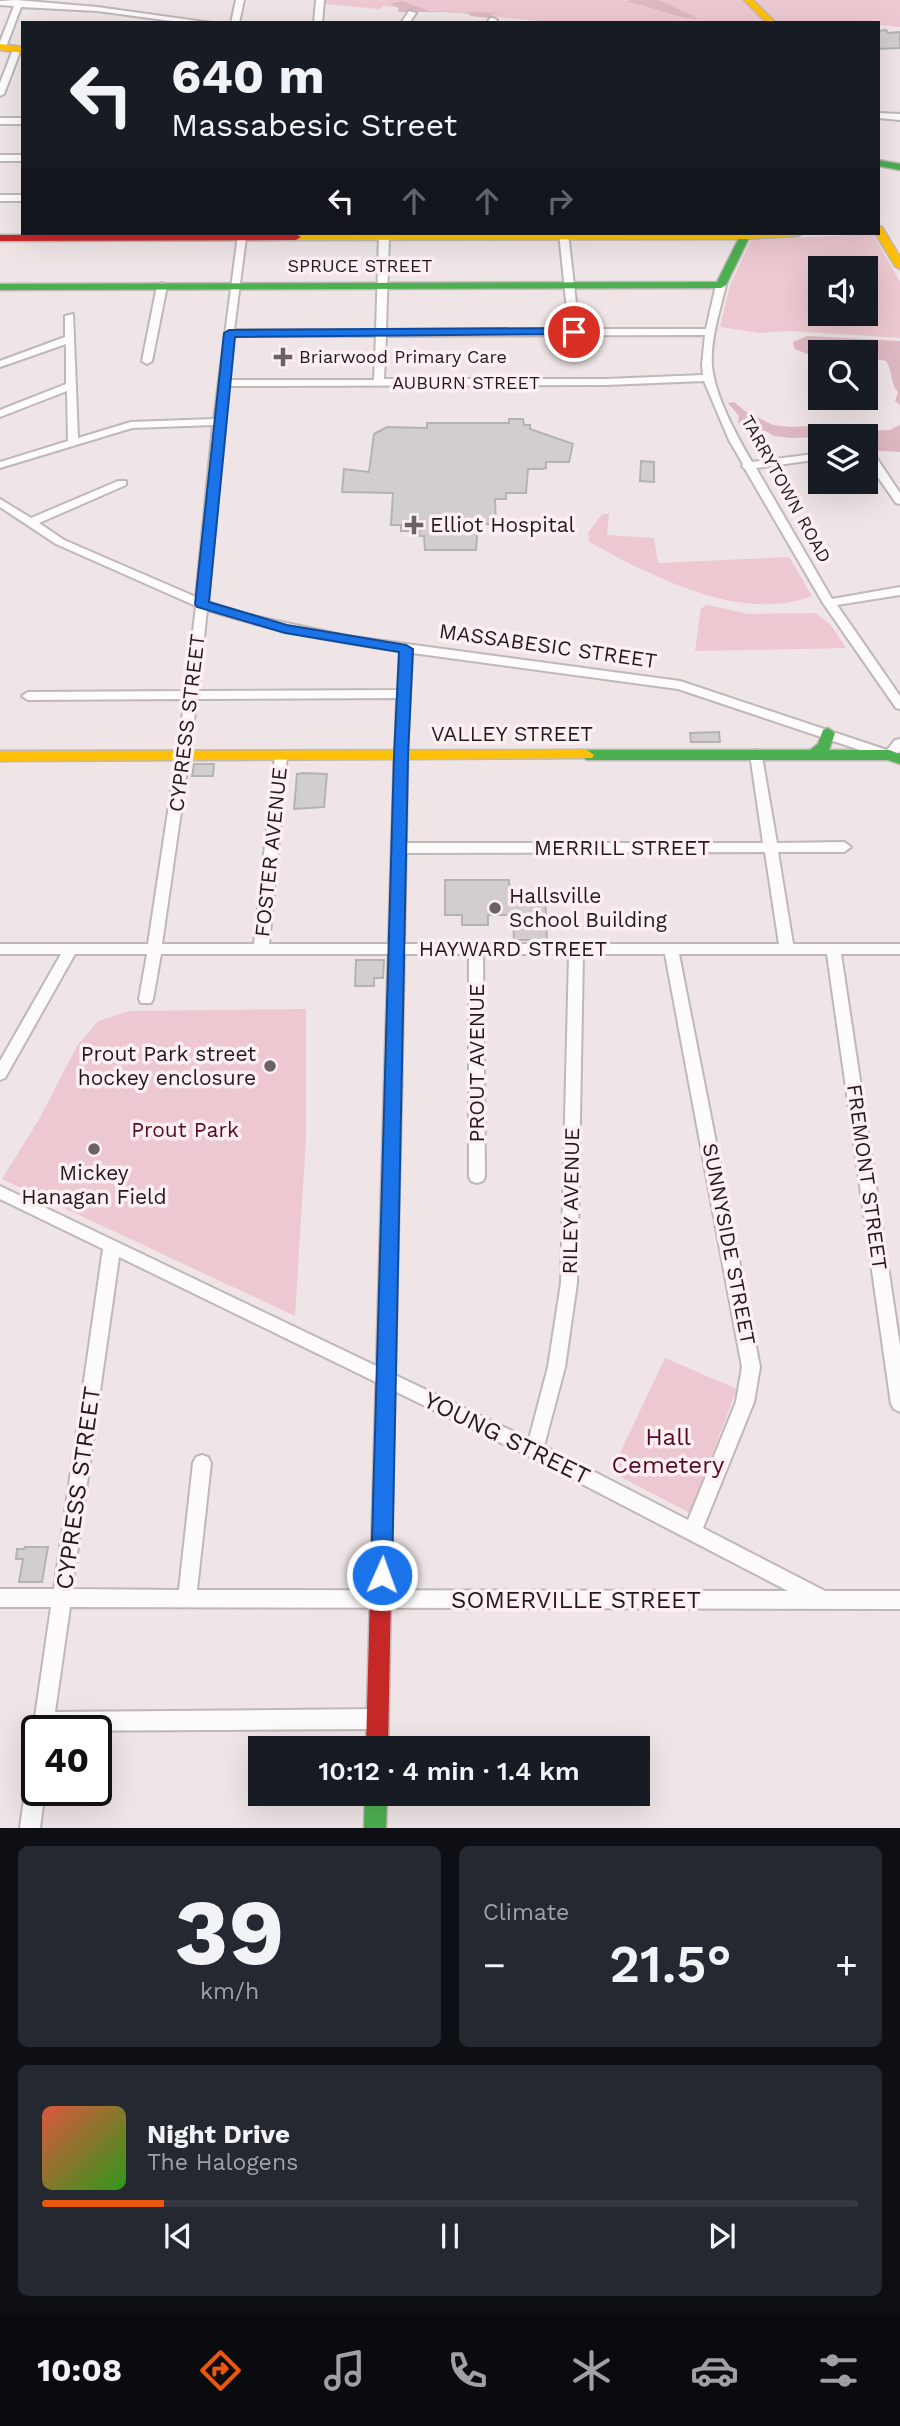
<!DOCTYPE html>
<meta charset="utf-8">
<style>
:root{--surface:#171b24;--page:#242831;--text:#f1f3f6;--muted:#9ea1a6;--line:#363941;--accent:#ea580c}
body{margin:0;font-family:"Work Sans",sans-serif;background:var(--page);color:var(--text);height:100vh;display:flex;flex-direction:column;font-size:26px;white-space:nowrap}
*{box-sizing:border-box;margin:0}
p{font-size:23px;color:var(--muted)}
.icon{flex:none;width:38px;height:38px;fill:none;stroke:currentColor;stroke-width:2;stroke-linecap:round;stroke-linejoin:round}
.map{position:relative;height:1828px;overflow:hidden}
.sheet{display:flex;flex-direction:column;gap:18px;padding:18px;background:#0d0f14;flex:1}
.sheet>*{flex:none}
.hud{position:absolute;left:21px;top:21px;width:859px;height:214px;border-radius:0px;box-shadow:0 7px 28px #0002;background:#171b24;color:var(--text);overflow:hidden}
.fabs{position:absolute;left:808px;top:256px;display:grid;gap:14px}
.fabs a{display:grid;place-items:center;width:70px;height:70px;border-radius:0px;background:var(--surface);box-shadow:0 7px 28px #0002;font-size:35px}
.speed{position:absolute;left:21px;top:1715px;display:flex;gap:14px;font-size:35px;font-weight:700;text-align:center}
.speed>*{display:grid;place-content:center;width:91px;height:91px;border-radius:50%;background:var(--surface);box-shadow:0 7px 28px #0002;line-height:1}
.speed .limit{border:4px solid #111;border-radius:10px;background:#fff;color:#111}
.pin{position:absolute;display:grid;place-items:center;width:60px;height:60px;color:#fff;margin:-30px;border:4px solid #fff;border-radius:50%;box-shadow:0 2px 7px #0007}
.me{position:absolute;width:77px;margin:-38px;rotate:2deg;stroke-linejoin:round;filter:drop-shadow(0 0 5px #0008)}
.turn{display:flex;align-items:center;gap:24px;height:147px;padding:0 35px;font-size:32px}
.turn .icon{width:91px;height:91px;stroke-width:2.5}
.turn b{display:block;font-size:49px;line-height:60px}
.lanes{display:flex;align-items:center;height:66px;padding:0 35px;background:#0003;justify-content:center;gap:35px;direction:ltr}
.lanes .off{opacity:.35}
.big{font-size:52px;font-weight:600;line-height:1.1}
.sheet .widget{flex:1;display:flex;flex-direction:column;justify-content:center;gap:10px;min-width:0;padding:0 24px;border-radius:10px;background:var(--page)}
.sheet .dial{align-items:center;gap:0}
.dial b{font-size:91px;line-height:1}
.song{display:flex;align-items:center;gap:21px}
.cover{width:84px;height:84px;border-radius:10px;background:linear-gradient(135deg,hsl(10 70% 55%),hsl(110 70% 35%))}
.played{height:7px;border-radius:4px;background:linear-gradient(90deg,var(--accent) 15%,var(--line) 15%)}
.keys{display:flex;justify-content:space-around;direction:ltr}
.heat{display:flex;justify-content:space-between;align-items:center;font-size:38px;direction:ltr}
.sheet .tiles{flex:1;display:grid;gap:18px;grid-template-columns:1fr 1fr}
.widget:last-child{grid-column:span 2}
.trip{position:absolute;left:248px;top:1736px;width:402px;height:70px;border-radius:0px;background:var(--surface);box-shadow:0 7px 28px #0002;font-weight:600;line-height:70px;text-align:center}
.tabs{display:flex;height:112px;justify-content:space-around;align-items:center;background:#090b0e;color:var(--muted)}
.tabs .icon{width:49px;height:49px}
.tabs .active{color:var(--accent)}
.tabs b{font-size:32px;color:var(--text)}
.map>svg:first-child{display:block}
.green{fill:#edc8d0;fill-rule:evenodd}
.forest{fill:#deb8c0}
.building{fill:#d1cecd;stroke:#b5b3b2;stroke-width:2}
.lines{fill:none;stroke-linecap:round;stroke-linejoin:round}
.street-casing{stroke:#bfb7b9;stroke-width:4}
.fast-casing{stroke:#bfb7b9;stroke-width:3}
.slow-casing{stroke:#bfb7b9;stroke-width:3}
.jam-casing{stroke:#bfb7b9;stroke-width:3}
.street{fill:#fdfbfb;fill-rule:evenodd}
.fast{fill:#4caf50;fill-rule:evenodd}
.slow{fill:#ffc107;fill-rule:evenodd}
.jam{fill:#c62828;fill-rule:evenodd}
.route{fill:#1a73e8;stroke:#114b97;stroke-width:2}
.poi-dot{fill:#6a6263;stroke:#feeff2;stroke-width:2.5}
.labels{text-anchor:middle;stroke-width:7;stroke-linejoin:round;paint-order:stroke}
.far-street-label{font-size:18px;fill:#221b1c;stroke:#feeff2}
.far-poi-label{font-size:18px;fill:#221b1c;stroke:#feeff2;text-anchor:start}
.poi-label{font-size:21px;fill:#221b1c;stroke:#feeff2;text-anchor:start}
.street-label{font-size:21px;fill:#221b1c;stroke:#feeff2}
.park-label{font-size:21px;fill:#550a27;stroke:#feeff2}
.near-park-label{font-size:24px;fill:#550a27;stroke:#feeff2}
.near-street-label{font-size:24px;fill:#221b1c;stroke:#feeff2}
</style>
<div class="map">
<svg width="900" height="1828" viewBox="0 0 900 1828">
<rect width="100%" height="100%" fill="#efe5e7"/>
<path class="green" d="M325,0H900V27L879,25L878,23H558L384,6L379,9L325,4Z
M873,234L900,282V338L791,331L760,333L720,327L730,285L751,240ZM821,268H866V313H821Z
M602,514H609L607,535L654,538L658,563L789,557L812,596C739,624 651,575 589,542L588,533Z
M708,605L748,614L815,613L831,625L846,648L695,651L701,608Z
M306,1009V1138L295,1316L2,1179L38,1121L77,1046L98,1021L129,1011Z
M665,1358L737,1389L690,1513L611,1472Z"/>
<path class="forest" d="M631,0H659L699,19C673,18 653,6 627,2Z
M402,1L429,11L503,13L492,14L490,18L471,16L466,12H398L399,8L390,4Z
M807,336L900,341V405L895,401L898,392C890,384 893,371 886,361L866,357V352H821V357L812,356L795,349L793,342Z
M734,402L745,411L773,425L792,427L837,424L863,431L890,430L900,425V452L866,450V436L791,438L774,436L766,431L745,432L738,423L739,416L728,403Z"/>
<path class="building" d="M886,30L888,33L900,32V48L878,49V31Z
M509,419H523L524,425H530V429L573,444L569,462H546V468L543,469H528L526,493H506V499H495L496,524H478L476,550H425L424,536H419V531H401V525H391L393,493L342,492L344,469L369,472L374,434L387,427L427,428V423H509Z
M641,461L654,462V482L640,481Z
M719,732L720,742H691L690,733Z
M194,764H214L213,776H192Z
M304,773L327,774L324,807L294,809L297,774Z
M445,880H509L510,891H519L520,894H545L547,940H514L513,915H488V925H462V915H445Z
M356,960H384L383,978H374V986H355Z
M25,1547H48L42,1582H19L23,1559H16L17,1549H24Z"/>
<g class="lines">
<g class="street-casing">
<path id="street" d="M16,0L97,7L212,23H187L97,11L21,7L6,47L0,49V42L14,6L0,5V1Z
M236,0H244L239,23H231Z
M316,0H324L322,23H314Z
M409,11L416,13L409,23H401Z
M490,18H493L497,20L495,23H487Z
M14,47L21,49L4,94L0,96V83Z
M878,113L900,114V120L878,118Z
M0,118H23V124H0Z
M0,155H23V161H0Z
M0,195H23V201H0Z
M559,233H568L579,329H706L716,285L724,283L726,285C720,311 710,339 712,366C715,397 737,436 752,462L821,453V459L756,468L832,599L900,587V595L837,605L900,696V709L896,708L823,603L745,469L742,466L743,464L729,440L704,381L606,385L228,386L208,602L245,614L347,636L680,681L887,750L895,740L900,739V751L894,758H884L678,689L412,653L407,756L401,760L395,756L397,698L197,699L162,944H254L275,756L281,752L287,756L269,944H779L765,852L400,853L393,848L400,843H763L750,754L756,750L761,751L777,843L844,842L851,847L844,852H778L793,944H900V954H841L900,1346V1412L894,1409L891,1404L827,954H679L760,1367L754,1402L703,1528L825,1591H900V1609L70,1607L55,1712L378,1709L385,1712L388,1719L385,1726L378,1729L37,1731V1738L33,1731L51,1607H0V1589H54L103,1249L0,1199V1186L529,1439L548,1367L561,1283L569,954H483L485,1177L483,1181L477,1183L471,1181L469,1177V954H161L153,999L151,1003H141L139,999L147,954H75L5,1078L0,1080V1061L61,954H0V944H148L185,699L28,700L22,696L28,692L186,691L196,606L56,544L0,507V499L31,518L118,481H126V485L39,523L64,540L196,597L213,425L132,428L0,468V462L68,441L67,391L0,417V410L66,384V344L0,367V361L65,337V316L73,314L78,438L131,422L214,419L238,235L246,237L234,330H376L379,237L384,234L389,237L386,330L569,329ZM705,335L702,365L703,375L606,379H384L386,336ZM233,336H376L374,380H228ZM207,610C270,630 335,642 400,651L398,690L198,691ZM583,954H665L742,1367L736,1402L688,1520L544,1446L565,1367L577,1283ZM119,1257L528,1456L788,1591L197,1590L211,1463L208,1457L202,1455L196,1457L193,1463L179,1590L72,1589Z
M162,283L167,286L152,361L147,364L142,361L157,286Z
M866,452L876,457L900,493V504L896,503L866,460Z
M37,1767V1790H45L40,1828H20L27,1777L30,1770Z"/>
</g>
<g class="fast-casing">
<path id="fast" d="M878,160L900,164V170L878,166Z
M741,234L750,236L726,285L721,288L0,290V284L717,282Z
M828,728L835,733L829,750H889L900,754V764L888,760H587L580,755L587,750H810L818,744L823,730Z
M401,751L408,756L402,1085L399,1090H387L384,1085L394,756Z
M365,1794H387L386,1828H364Z"/>
</g>
<g class="slow-casing">
<path id="slow" d="M744,0H753L776,23H767Z
M0,44L23,47V53L0,50Z
M878,226L882,227L900,257V269L895,266L875,233H878Z
M803,233L798,236L745,239L296,240L291,237L296,234Z
M587,750L594,755L592,758L0,761V751Z
M393,1078L399,1080L402,1085L393,1483L390,1489L383,1492L376,1489L373,1483L384,1085L387,1080Z"/>
</g>
<g class="jam-casing">
<path id="jam" d="M0,235L296,234L301,237L296,240L0,241Z
M383,1474L390,1477L393,1483L388,1748H366L373,1483L376,1477Z"/>
</g>
<use href="#street" class="street"/>
<use href="#fast" class="fast"/>
<use href="#slow" class="slow"/>
<use href="#jam" class="jam"/>
</g>
<path class="route" d="M574,328L579,332L578,334L235,337L209,602L287,625L406,645L413,649L408,756L392,1575L389,1582L382,1585L374,1582L371,1575L394,756L399,652L285,633L197,607L195,604L224,333L229,330Z"/>
<g class="poi-dot">
<path d="M279.5 346.5h7v7h7v7h-7v7h-7v-7h-7v-7h7z"/>
<path d="M410.5 514.5h7v7h7v7h-7v7h-7v-7h-7v-7h7z"/>
<circle cx="495" cy="908" r="7"/>
<circle cx="270" cy="1066" r="7"/>
<circle cx="94" cy="1149" r="7"/>
</g>
<g class="labels">
<g class="far-street-label">
<text x="360" y="272">SPRUCE STREET</text>
<text x="466" y="389">AUBURN STREET</text>
<text transform="translate(786 489) rotate(61)" y="6">TARRYTOWN ROAD</text>
</g>
<g class="far-poi-label">
<text x="299" y="363">Briarwood Primary Care</text>
</g>
<g class="poi-label">
<text x="430" y="532">Elliot Hospital</text>
<text x="509" y="903">Hallsville<tspan x="509" dy="24">School Building</tspan></text>
<text x="256" y="1061" text-anchor="end">Prout Park street<tspan x="256" dy="24">hockey enclosure</tspan></text>
<text x="94" y="1180" text-anchor="middle">Mickey<tspan x="94" dy="24">Hanagan Field</tspan></text>
</g>
<g class="street-label">
<text transform="translate(548 646) rotate(8)" y="7">MASSABESIC STREET</text>
<text transform="translate(187 723) rotate(-83)" y="7">CYPRESS STREET</text>
<text x="512" y="741">VALLEY STREET</text>
<text x="622" y="855">MERRILL STREET</text>
<text transform="translate(271 852) rotate(-84)" y="7">FOSTER AVENUE</text>
<text x="513" y="956">HAYWARD STREET</text>
<text transform="translate(477 1063) rotate(-90)" y="7">PROUT AVENUE</text>
<text transform="translate(867 1177) rotate(82)" y="7">FREMONT STREET</text>
<text transform="translate(571 1201) rotate(-89)" y="7">RILEY AVENUE</text>
<text transform="translate(729 1244) rotate(79)" y="7">SUNNYSIDE STREET</text>
</g>
<g class="park-label">
<text x="185" y="1137">Prout Park</text>
</g>
<g class="near-park-label">
<text x="668" y="1445">Hall<tspan x="668" dy="28">Cemetery</tspan></text>
</g>
<g class="near-street-label">
<text transform="translate(507 1438) rotate(26)" y="8">YOUNG STREET</text>
<text transform="translate(78 1488) rotate(-82)" y="8">CYPRESS STREET</text>
<text x="576" y="1608">SOMERVILLE STREET</text>
</g>
</g>
</svg>
<div class="fabs">
<a><svg class="icon" aria-label="sound" viewBox="0 0 24 24"><path d="M4 9h4l5-4v14l-5-4H4zM17 9q2 3 0 6"/></svg></a>
<a><svg class="icon" aria-label="search" viewBox="0 0 24 24"><circle cx="10" cy="10" r="6"/><path d="M15 15l6 6"/></svg></a>
<a><svg class="icon" aria-label="layers" viewBox="0 0 24 24"><path d="M12 4l9 5-9 5-9-5zM3 14l9 5 9-5"/></svg></a>
</div>
<div class="speed"><div class="limit">40</div></div>
<div class="pin" style="left:574px;top:332px;background:#d93025"><svg class="icon" aria-label="arrive" viewBox="0 0 24 24"><path d="M6 21V4h12l-3 4 3 4H6"/></svg></div>
<svg class="me" style="left:382px;top:1575px" viewBox="-20 -20 40 40"><circle r="17" fill="#1a73e8" stroke="#fff" stroke-width="3"/><path d="M0-11L8 9 0 5-8 9z" fill="#fff"/></svg>
<div class="trip">10:12 · 4 min · 1.4 km</div>
<div class="hud">
<div class="turn"><svg class="icon" aria-label="left" viewBox="0 0 24 24"><path d="M17 20v-9H6M10 6l-5 5 5 5"/></svg><div><b>640 m</b>Massabesic Street</div></div>
<div class="lanes"><svg class="icon" aria-label="left" viewBox="0 0 24 24"><path d="M17 20v-9H6M10 6l-5 5 5 5"/></svg><svg class="icon off" aria-label="ahead" viewBox="0 0 24 24"><path d="M12 20V5M6 11l6-6 6 6"/></svg><svg class="icon off" aria-label="ahead" viewBox="0 0 24 24"><path d="M12 20V5M6 11l6-6 6 6"/></svg><svg class="icon off" aria-label="right" viewBox="0 0 24 24"><path d="M7 20v-9h11M14 6l5 5-5 5"/></svg></div>
</div>
</div>
<section class="sheet">
<div class="tiles">
<div class="widget dial"><b>39</b><p>km/h</p></div>
<div class="widget"><p>Climate</p>
<div class="heat"><a>−</a><b class="big">21.5°</b><a>+</a></div>
</div>
<div class="widget">
<div class="song"><i class="cover"></i><div><b>Night Drive</b><p>The Halogens</p></div></div>
<div class="played"></div>
<div class="keys"><svg class="icon" aria-label="previous" viewBox="0 0 24 24"><path d="M18 5L8 12l10 7zM5 5v14"/></svg><svg class="icon" aria-label="pause" viewBox="0 0 24 24"><path d="M8 5v14M16 5v14"/></svg><svg class="icon" aria-label="next" viewBox="0 0 24 24"><path d="M6 5l10 7-10 7zM19 5v14"/></svg></div>
</div>
</div>
</section>
<nav class="tabs">
<b>10:08</b>
<svg class="icon active" aria-label="directions" viewBox="0 0 24 24"><path d="M12 3l9 9-9 9-9-9zM9 14v-3h6M13 9l2 2-2 2"/></svg>
<svg class="icon" aria-label="music" viewBox="0 0 24 24"><path d="M9 18V5l10-2v13"/><circle cx="6" cy="18" r="3"/><circle cx="16" cy="16" r="3"/></svg>
<svg class="icon" aria-label="phone" viewBox="0 0 24 24"><path d="M5 4h4l2 5-3 2q2 4 5 5l2-3 5 2v4C11 20 4 13 5 4z"/></svg>
<svg class="icon" aria-label="climate" viewBox="0 0 24 24"><path d="M12 3v18M4 7l16 10M4 17L20 7"/></svg>
<svg class="icon" aria-label="car" viewBox="0 0 24 24"><path d="M5 17H2v-5l4-1 3-4h7l3 4 3 1v5h-3M9 17h6M6 11h13"/><circle cx="7" cy="17" r="2"/><circle cx="17" cy="17" r="2"/></svg>
<svg class="icon" aria-label="filters" viewBox="0 0 24 24"><path d="M4 7h16M4 17h16"/><circle cx="9" cy="7" r="2"/><circle cx="15" cy="17" r="2"/></svg>
</nav>
